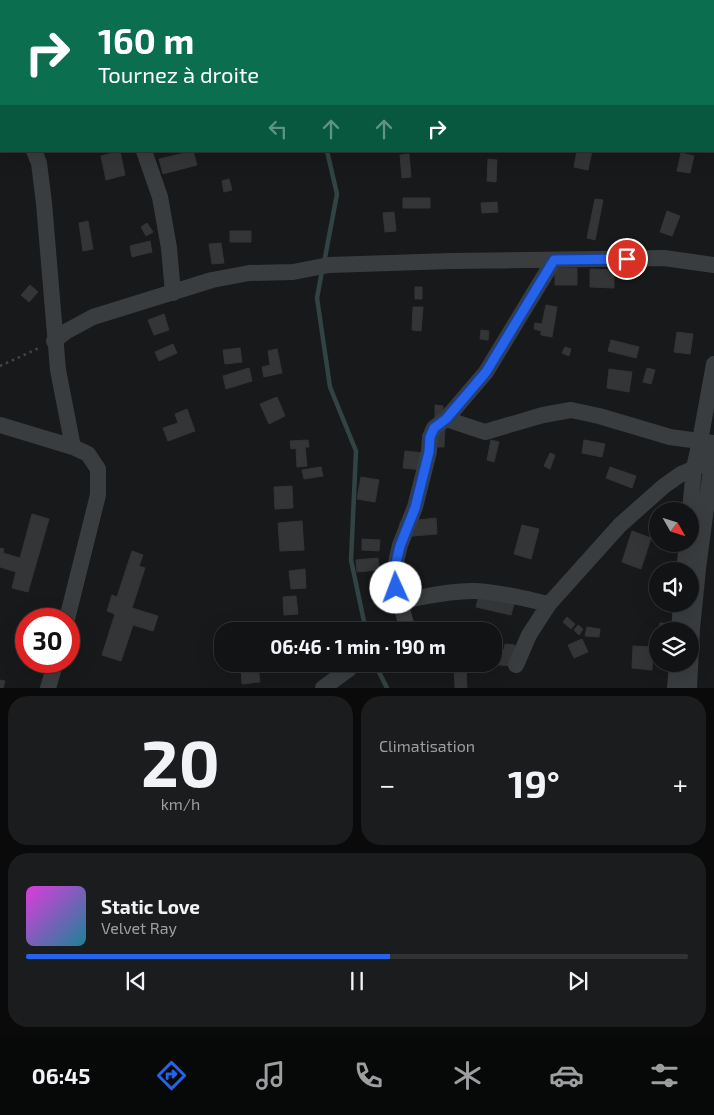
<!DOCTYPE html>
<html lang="fr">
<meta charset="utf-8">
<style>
:root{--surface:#121314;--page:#1b1c1d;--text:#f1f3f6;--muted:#9c9ea0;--line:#313234;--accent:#2563eb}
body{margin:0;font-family:"Exo 2",sans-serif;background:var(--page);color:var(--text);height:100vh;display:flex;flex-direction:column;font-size:19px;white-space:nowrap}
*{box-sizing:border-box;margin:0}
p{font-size:16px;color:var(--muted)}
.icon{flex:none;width:28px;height:28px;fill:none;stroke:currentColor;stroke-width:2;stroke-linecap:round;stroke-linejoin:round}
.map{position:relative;height:688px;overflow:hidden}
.details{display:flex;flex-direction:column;gap:8px;padding:8px;background:#0a0a0b;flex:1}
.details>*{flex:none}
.hud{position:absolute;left:0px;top:0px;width:715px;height:152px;box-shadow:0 5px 20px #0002,0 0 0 1px var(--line);background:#0b6e4f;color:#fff;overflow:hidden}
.needle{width:32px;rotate:129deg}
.tools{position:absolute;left:649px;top:502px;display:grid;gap:10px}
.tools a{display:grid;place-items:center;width:50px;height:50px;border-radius:50%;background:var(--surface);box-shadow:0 5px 20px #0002,0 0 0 1px var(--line);font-size:25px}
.speed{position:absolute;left:15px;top:608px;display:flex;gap:10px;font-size:25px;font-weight:700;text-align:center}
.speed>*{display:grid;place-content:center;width:65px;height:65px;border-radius:50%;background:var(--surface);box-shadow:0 5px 20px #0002,0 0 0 1px var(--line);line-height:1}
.speed .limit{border:8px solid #d22;background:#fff;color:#111}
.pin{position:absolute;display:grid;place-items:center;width:42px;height:42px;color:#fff;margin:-21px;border:2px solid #fff;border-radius:50%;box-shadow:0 1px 5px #0007}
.me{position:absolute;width:55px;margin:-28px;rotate:358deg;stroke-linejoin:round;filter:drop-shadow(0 0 4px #0008)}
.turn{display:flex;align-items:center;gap:18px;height:105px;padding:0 15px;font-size:22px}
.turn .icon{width:65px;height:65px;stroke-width:2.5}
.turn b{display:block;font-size:35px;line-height:42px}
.lanes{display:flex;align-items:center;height:48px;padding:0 15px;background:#0003;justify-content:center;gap:25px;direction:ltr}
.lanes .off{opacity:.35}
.big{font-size:38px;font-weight:700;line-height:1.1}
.details .card{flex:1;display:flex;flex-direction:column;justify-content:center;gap:8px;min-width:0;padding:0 18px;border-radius:20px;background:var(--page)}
.details .dial{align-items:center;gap:0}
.dial b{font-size:65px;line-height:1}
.song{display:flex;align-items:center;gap:15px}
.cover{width:60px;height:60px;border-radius:8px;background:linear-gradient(135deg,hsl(300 70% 55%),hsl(190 70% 35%))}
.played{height:5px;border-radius:2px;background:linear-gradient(90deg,var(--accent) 55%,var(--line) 55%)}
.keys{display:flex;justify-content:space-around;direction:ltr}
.heat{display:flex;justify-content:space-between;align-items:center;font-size:28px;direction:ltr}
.details .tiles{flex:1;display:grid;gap:8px;grid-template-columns:1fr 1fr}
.card:last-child{grid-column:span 2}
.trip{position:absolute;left:214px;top:622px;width:288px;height:50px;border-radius:20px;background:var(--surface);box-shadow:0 5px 20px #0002,0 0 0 1px var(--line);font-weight:700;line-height:50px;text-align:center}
.tab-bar{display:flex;height:80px;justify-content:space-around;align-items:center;background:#070808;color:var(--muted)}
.tab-bar .icon{width:35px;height:35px}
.tab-bar .active{color:var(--accent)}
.tab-bar b{font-size:22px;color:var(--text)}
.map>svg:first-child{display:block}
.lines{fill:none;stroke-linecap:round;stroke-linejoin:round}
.stream{stroke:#324343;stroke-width:4.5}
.building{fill:#333536;stroke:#333436}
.path{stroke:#404546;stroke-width:2.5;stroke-dasharray:2.5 4;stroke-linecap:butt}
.minor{stroke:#3a3d3f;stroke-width:16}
.route-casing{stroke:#184099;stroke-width:12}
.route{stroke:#2563eb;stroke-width:9}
</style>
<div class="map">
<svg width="714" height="688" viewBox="0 0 714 688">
<rect width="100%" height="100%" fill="#18191a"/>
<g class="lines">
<path class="stream" d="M265,0L266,1
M324,263L337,194L327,151
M322,271L317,298L330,387L356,451L351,560L366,631
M375,664L387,688"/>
</g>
<path class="building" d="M175,0H211L175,1Z
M120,151L125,175L106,180L101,156Z
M193,151L197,165L163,174L159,159Z
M577,151H592L588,170L574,167Z
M681,153L694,156L690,173L677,171Z
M409,154L411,177L402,178L400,155Z
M488,159L497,160L496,182L487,181Z
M229,179L232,190L224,192L222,181Z
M403,198H430V208H403Z
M595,199L603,200L595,240L587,238Z
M497,202L498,212L482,213L481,203Z
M667,211L680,216L672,236L660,232Z
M394,212L396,231L385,232L383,213Z
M88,221L93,249L83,251L79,223Z
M147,223L153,232L146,236L141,227Z
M230,231H251V242H230Z
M150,241L152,252L132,257L130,246Z
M221,243L224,263L212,264L209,244Z
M555,268H577V285H555Z
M590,269L614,270V288L590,287Z
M30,285L38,292L29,302L21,295Z
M415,287H422V299H415Z
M546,305L557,307L552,337L541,335V331L534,329L535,323L542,324Z
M413,307H423L421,331L412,330Z
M164,314L169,330L154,335L148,320Z
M481,330L489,331L488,340L480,339Z
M677,332L693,334L690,354L674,352Z
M611,340L639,347L636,358L608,351Z
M173,344L177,353L159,361L155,352Z
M565,347L571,349L569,356L562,353Z
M240,348L242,362L225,364L223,350Z
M277,349L282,373L264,377L262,367L270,365L268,351Z
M249,368L252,381L226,389L223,376Z
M647,368L655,370L651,384L643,382Z
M609,369L632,372L629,392L607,388Z
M277,397L285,416L269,424L260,404Z
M435,405L443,406V420L435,419Z
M187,409L195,431L168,441L163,428L178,423L175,414Z
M436,428H445L444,447H436Z
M308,440L309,447H305L307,466L297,467L296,448L291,449L290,441Z
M491,440L499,442L494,462L487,460Z
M584,440L605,444L602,457L582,453Z
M405,451L425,453L423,470L403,468Z
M550,453L555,455L550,469L544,466Z
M321,467L323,476L304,479L302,470Z
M610,467L636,476L632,488L606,478Z
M361,477L379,480L375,502L357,499Z
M292,486L293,508L275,509L274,487Z
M32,514L49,519L28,592L12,588L16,572L0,567V548L4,549L3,553L20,558Z
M436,518L437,534L401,537L400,522Z
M655,519L658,520V535L650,533Z
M302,521L304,550L280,551L278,523Z
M522,525L539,529L531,559L514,554Z
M632,531L651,538L641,569L622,562Z
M362,539L380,540L379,551L362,550Z
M132,551L143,555L139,566L145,568L132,608L158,616L153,631L133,625L121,661L102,655L115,614L107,611L112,595L117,597Z
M378,558L379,570L357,572L356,560Z
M305,569L306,588L291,589L289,571Z
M296,596L298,614L284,615L283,597Z
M479,596L514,604L511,615L476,607Z
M567,617L575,624L571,629L563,622Z
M660,623L672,624L671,631H659Z
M578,625L583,629L579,635L574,630Z
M587,627L600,629L599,637L585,636Z
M582,639L588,652L574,658L568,645Z
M505,644L515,645L513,666L485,664H492V649L504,650Z
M633,646L653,647L652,670L632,668Z
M258,667L260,682L242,684L241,669Z
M466,667L467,688H455L454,668Z
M0,680L5,681L3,688H0Z"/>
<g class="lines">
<path class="path" d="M0,366L39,348"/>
<path class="minor" d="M140,1V0
M0,87L1,89
M34,151L39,163L44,203L58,370L73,447
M144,151L160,197L169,248L173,293
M54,341L67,331L93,317L212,280L249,273L293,272L329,265L451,261L664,258L714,265
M446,419L485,432L543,415L571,410L599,416L670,437L714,443
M0,425L73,447L88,454L98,469V495L67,619
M690,511L694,468L700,441L714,364
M684,571L687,544
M400,601C425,597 451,590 476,591C500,592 526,599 549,604
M408,631L393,575L400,545L415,507L429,452L430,437L434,428L446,419L486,372L554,260
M679,631L681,604
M516,665L529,635L549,604L620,525L664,486L681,474L711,461
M48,688L56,661
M323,688L349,669
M675,688L677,664
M689,688L692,629L698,569L713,454"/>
</g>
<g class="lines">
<g class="route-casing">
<path id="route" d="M396,588L393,575L400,546L415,508L429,452L430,437L434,428L446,419L486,372L554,260L627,259"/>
</g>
<use href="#route" class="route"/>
</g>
</svg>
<div class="tools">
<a><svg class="needle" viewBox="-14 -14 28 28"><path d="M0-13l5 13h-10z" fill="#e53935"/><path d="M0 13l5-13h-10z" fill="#9c9ea0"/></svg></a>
<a><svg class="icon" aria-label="sound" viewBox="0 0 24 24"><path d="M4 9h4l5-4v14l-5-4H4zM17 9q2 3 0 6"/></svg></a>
<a><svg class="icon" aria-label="layers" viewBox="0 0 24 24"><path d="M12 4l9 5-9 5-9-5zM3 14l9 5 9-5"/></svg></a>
</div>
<div class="speed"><div class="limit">30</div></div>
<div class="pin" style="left:627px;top:259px;background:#d93025"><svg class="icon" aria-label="arrive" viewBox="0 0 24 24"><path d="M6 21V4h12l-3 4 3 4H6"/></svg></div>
<svg class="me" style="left:396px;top:588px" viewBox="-20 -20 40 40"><circle r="19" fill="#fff"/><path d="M0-13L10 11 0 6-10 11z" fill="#2563eb"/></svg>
<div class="trip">06:46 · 1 min · 190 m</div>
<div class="hud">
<div class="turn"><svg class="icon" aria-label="right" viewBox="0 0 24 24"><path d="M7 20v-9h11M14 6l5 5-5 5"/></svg><div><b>160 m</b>Tournez à droite</div></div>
<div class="lanes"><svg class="icon off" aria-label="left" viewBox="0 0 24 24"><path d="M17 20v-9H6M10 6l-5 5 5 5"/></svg><svg class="icon off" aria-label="ahead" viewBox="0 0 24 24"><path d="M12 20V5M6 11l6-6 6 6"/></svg><svg class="icon off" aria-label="ahead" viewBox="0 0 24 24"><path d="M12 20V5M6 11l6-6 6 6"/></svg><svg class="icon" aria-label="right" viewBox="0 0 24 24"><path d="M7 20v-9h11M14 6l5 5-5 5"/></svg></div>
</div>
</div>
<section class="details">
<div class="tiles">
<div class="card dial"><b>20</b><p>km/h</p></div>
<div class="card"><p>Climatisation</p>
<div class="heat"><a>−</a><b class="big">19°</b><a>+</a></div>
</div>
<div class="card">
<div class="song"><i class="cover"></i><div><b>Static Love</b><p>Velvet Ray</p></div></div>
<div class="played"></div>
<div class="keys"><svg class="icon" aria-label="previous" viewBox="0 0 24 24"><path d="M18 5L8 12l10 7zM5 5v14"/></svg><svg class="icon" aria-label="pause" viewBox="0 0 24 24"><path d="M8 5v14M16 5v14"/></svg><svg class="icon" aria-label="next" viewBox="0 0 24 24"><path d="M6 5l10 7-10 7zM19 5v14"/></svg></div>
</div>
</div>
</section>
<nav class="tab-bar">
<b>06:45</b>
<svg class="icon active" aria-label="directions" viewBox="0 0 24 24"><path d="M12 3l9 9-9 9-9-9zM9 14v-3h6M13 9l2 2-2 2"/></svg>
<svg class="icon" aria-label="music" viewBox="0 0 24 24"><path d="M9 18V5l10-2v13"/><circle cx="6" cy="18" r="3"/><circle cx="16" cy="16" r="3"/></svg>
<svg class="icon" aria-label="phone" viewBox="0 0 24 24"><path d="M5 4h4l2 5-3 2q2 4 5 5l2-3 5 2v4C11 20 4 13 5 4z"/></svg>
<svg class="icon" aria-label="climate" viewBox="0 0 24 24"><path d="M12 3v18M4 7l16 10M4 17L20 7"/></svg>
<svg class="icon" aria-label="car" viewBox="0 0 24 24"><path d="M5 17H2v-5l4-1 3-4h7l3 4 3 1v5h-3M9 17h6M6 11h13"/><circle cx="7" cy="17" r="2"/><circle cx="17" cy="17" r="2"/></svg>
<svg class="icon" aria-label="filters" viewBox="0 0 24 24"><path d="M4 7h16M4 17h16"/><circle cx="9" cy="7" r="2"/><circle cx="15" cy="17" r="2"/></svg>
</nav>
